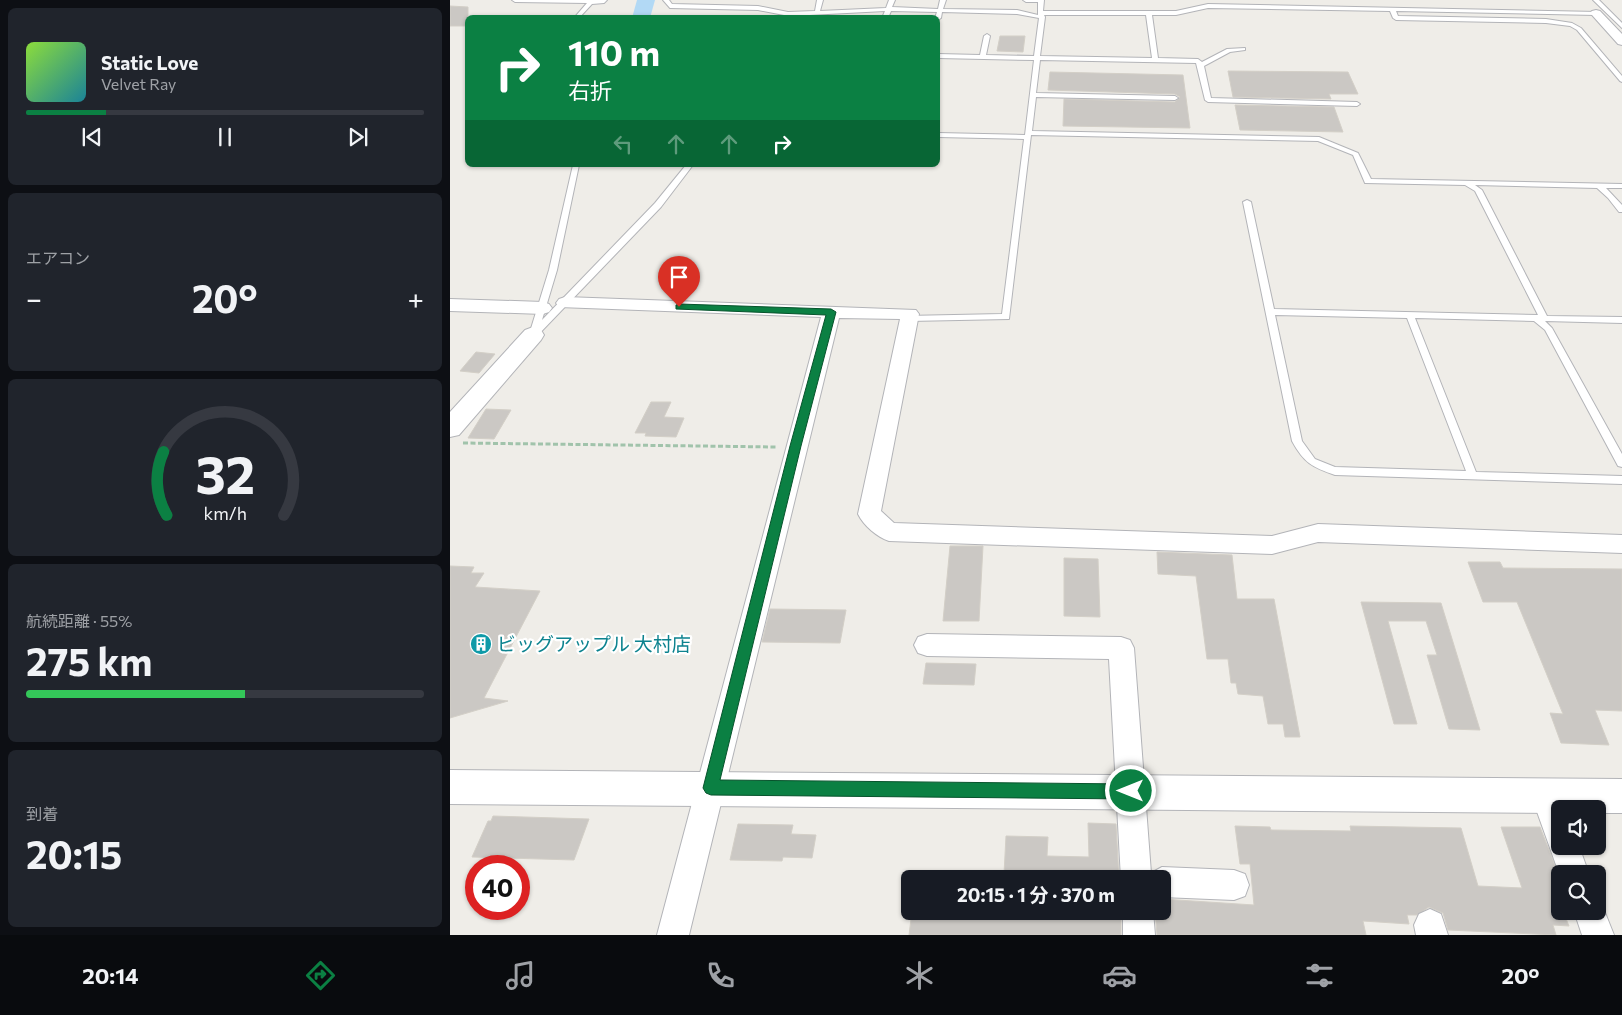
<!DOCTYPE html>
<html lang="ja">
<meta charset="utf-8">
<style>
:root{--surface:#171b24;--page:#20242c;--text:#f1f3f6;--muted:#9ea1a6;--line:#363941;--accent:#0b8043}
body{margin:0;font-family:Commissioner,"Noto Sans JP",sans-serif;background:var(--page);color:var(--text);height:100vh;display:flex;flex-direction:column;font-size:19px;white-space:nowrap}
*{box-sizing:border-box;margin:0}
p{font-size:16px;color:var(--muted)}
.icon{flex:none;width:28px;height:28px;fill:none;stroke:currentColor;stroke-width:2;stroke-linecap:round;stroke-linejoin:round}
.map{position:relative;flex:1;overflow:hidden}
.side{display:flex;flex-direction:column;gap:8px;padding:8px;background:#0d0f14;width:450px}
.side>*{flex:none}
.hud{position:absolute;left:15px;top:15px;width:475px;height:152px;border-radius:8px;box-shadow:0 1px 4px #0004;background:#0b8043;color:#fff;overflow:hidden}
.fabs{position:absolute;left:1101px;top:800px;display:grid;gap:10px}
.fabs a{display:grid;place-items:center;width:55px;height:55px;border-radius:8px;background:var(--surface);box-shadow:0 1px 4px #0004;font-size:25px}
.speed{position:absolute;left:15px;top:855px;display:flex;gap:10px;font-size:25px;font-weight:700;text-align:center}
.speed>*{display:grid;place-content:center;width:65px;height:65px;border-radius:50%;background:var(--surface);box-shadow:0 1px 4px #0004;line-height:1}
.speed .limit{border:8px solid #d22;background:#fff;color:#111}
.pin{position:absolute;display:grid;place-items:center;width:42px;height:42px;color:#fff;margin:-51px -21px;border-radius:50% 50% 50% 0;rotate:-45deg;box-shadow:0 0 5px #0007}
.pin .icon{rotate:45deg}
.me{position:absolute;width:55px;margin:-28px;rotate:270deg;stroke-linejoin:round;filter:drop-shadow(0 0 4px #0008)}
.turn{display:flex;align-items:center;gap:18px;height:105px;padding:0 20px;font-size:22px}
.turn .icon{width:65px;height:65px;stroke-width:2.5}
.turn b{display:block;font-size:35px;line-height:42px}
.lanes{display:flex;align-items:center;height:48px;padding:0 20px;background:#0003;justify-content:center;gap:25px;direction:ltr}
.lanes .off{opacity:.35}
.big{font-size:38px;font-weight:700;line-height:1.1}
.side .card{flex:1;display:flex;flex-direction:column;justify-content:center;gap:8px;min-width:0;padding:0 18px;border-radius:8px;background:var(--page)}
.side .dial{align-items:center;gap:0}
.dial svg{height:130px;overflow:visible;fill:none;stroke:var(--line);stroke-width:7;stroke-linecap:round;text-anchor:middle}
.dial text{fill:var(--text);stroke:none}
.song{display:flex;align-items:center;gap:15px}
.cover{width:60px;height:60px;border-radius:8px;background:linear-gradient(135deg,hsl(90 70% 55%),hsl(190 70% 35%))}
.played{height:5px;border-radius:2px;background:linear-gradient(90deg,var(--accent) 20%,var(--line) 20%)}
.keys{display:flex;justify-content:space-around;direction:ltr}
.heat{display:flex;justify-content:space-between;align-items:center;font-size:28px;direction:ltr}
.charge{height:8px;border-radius:4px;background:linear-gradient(90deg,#34c759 55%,var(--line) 0)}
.trip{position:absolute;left:451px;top:870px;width:270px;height:50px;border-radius:8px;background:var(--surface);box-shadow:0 1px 4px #0004;font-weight:700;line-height:50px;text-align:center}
.menu{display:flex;height:80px;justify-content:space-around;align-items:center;background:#090b0e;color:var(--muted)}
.menu .icon{width:35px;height:35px}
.menu .selected{color:var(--accent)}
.menu b{font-size:22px;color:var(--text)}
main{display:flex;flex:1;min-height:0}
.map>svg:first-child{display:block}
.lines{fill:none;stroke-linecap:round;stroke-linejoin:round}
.river{fill:#b2d9f5;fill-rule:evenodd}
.building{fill:#cbc8c4;stroke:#d3cfc7}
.service-casing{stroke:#b3b4b8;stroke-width:2}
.minor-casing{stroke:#b3b4b8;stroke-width:2}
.tertiary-casing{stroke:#b3b4b8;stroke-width:2}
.path{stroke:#a1c3ab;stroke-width:3;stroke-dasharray:5 2.5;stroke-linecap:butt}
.service{fill:#fff;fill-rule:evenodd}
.minor{fill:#fff;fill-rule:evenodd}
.tertiary{fill:#fff;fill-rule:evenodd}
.route{fill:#0b8043;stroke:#07532c}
.labels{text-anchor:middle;stroke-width:4.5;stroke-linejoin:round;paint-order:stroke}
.culture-label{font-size:19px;fill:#0d838f;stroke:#fff;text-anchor:start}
</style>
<main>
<section class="side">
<div class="card">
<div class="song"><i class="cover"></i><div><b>Static Love</b><p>Velvet Ray</p></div></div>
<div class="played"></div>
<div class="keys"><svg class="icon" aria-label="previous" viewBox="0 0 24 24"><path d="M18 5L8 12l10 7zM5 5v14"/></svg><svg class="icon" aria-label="pause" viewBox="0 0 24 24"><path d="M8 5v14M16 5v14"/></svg><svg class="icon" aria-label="next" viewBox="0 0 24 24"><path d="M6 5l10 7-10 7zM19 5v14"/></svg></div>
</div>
<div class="card"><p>エアコン</p>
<div class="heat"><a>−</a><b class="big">20°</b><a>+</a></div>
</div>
<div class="card dial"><svg viewBox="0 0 100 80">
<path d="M14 69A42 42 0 1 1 86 69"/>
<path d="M14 69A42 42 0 0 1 12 30" stroke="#0b8043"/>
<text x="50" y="56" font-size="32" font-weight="700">32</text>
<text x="50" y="72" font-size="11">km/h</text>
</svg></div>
<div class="card"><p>航続距離 · 55%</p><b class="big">275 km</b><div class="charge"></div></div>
<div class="card"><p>到着</p><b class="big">20:15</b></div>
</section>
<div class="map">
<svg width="1172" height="935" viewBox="0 0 1172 935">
<rect width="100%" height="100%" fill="#efede8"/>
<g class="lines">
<path class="river" d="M187,0H205L200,18H182Z"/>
</g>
<path class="building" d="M0,6L18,7V26H0Z
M550,36H575L573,52L547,51Z
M778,71L898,72L908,94H879L881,99L783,97Z
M600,72L733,75L740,128L613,126L614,99L725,102L730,97L725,94L598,90Z
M785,105L884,107L893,132L790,130Z
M26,352L45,354L29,373L10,371Z
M201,402H221L214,417L234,418L226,437L195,436L196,433H185Z
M36,409L61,410L44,439L18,438Z
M500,546H533L529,621H493Z
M707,552L782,555L787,599H824L850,737H835L833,724H818L813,696L788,694L786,683H781L778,659H757L746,576L708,574Z
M614,558L648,559L650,617L614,616Z
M1018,562H1050L1053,568L1172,569V711L1145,710L1159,745L1111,743L1100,713L1113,714L1067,602H1033Z
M0,566L24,567L21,573H34L25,587L90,591L34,698L58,701L0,718Z
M911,602L991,603L1030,730L999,729L977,655H987L976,621H938L967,724H944Z
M320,609L396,610L390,643L312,642Z
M476,663L526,664L524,685L473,684Z
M43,816L139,819L124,860L22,857L38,821H41Z
M638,823L666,824L669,879H556V874H554L556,836L598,837L597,856L639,857Z
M288,824L343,825L341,834L366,835L362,858L333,857L332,861L280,860Z
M785,826L820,827L821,830L901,831L900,826L1011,828L1028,886L1072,888L1051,827H1090L1110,878V911H1113L1119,926L1103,925L1106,935L998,930L993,913L979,907L967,915H957L959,924L913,921L916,935H707L705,911H712V899L804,905L800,864H790Z
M462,911H671V935H459Z"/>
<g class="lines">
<g class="service-casing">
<path id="service" d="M62,0H157L154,3L142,4L129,18H124L137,3L65,2Z
M213,0H219L222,4L308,6L338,12L365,11L367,0H373L370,11L436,8L439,0H445L442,7L488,9L490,0H496L493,9L567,10L588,15V2H576L573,0H594L593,11H726L758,4L1148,12L1149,13L1146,15L946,11L948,16L1096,19L1122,23L1131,28L1172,76V82L1170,81L1127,30L1120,26L1096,23L946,20L943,18L940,11L758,8L726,15H702L708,58L748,59L752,62L777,49L795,48V50L780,52L754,66L761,98L907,102L910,104L907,106L758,102L755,100L746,63L590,60L586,93L725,96L728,98L725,100L586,97L582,131L869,137L908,153L921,179L1172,184V188H1156L1172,205V212H1169L1158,198L1147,188L1025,185L1032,190L1097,316L1172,317V323L1095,321L1102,328L1172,454V467L1168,466L1095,330L1084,321L965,318L1026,472L1172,476V484L885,475C862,467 854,463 842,441L793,202L797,200L801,202L824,309L1088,315L1025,191L1015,185L915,183L903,155L868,141L581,135L559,319L459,321L455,318L456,316L552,314L574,139L488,137V133L575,135L584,60L488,58V54L530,55L534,36L537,34L540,36L536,55L584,56L589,18L567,14L492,12L491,18L488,20V18H485L487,12L441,11L438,18H432L435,11L340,16L338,18H332L334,15L308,10L220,8ZM594,15H696L702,58L590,56L595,17ZM825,315L957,318L1016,471L885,467L865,459L852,441Z
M1143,0H1149L1172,23V28Z
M123,165H129L107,270L92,320L205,203L236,165H243L211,207L86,337L83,338L79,335L99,270Z"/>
</g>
<g class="minor-casing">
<path id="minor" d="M1146,10L1150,11L1172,34V45L1168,44L1142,15L1140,13L1142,11Z
M115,297L466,310L469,314L431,511L444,523L822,536L868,524L1172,535V553L868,542L822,554L439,541C427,537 414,526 408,514L450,319L389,318L239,935H207L371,317L109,307L106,303L109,299Z
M0,299L93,302L99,304L102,308L99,312L93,314L0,311Z
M477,634L671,637L680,640L684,648L701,873L712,867L784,870L795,874L799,885L795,896L784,900L712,897V879H671L659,659L477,656L468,653L464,645L468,637Z
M1095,781L1105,785L1114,809H1110V846H1129L1139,874H1110V876L1081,795L1085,785Z
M1148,899L1150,900L1164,935H1132L1124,911H1148Z
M980,909L991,914L998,935H966L964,925L969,914Z
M673,911H703L705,935H673Z"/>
</g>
<g class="tertiary-casing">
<path id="tertiary" d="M83,327L91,330L94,335L91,340L9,435L0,437V412L75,330Z
M0,770L1172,779V813H1148V809H1110V813L0,804Z"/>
</g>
<path class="path" d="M13,443L327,447"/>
<use href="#service" class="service"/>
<use href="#minor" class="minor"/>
<use href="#tertiary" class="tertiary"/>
</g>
<path class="route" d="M229,304L381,309L386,312L351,446L270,780L681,784L687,786L689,791L687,796L681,799L261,795L256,793L253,788L340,446L376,315L226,309V305Z"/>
<defs>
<g id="building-disc" transform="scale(1.125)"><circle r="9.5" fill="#0f9aa8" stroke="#fff"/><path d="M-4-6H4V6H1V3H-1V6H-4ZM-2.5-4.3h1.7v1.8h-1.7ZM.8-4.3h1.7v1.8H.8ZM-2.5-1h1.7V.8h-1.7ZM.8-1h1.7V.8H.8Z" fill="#fff"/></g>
</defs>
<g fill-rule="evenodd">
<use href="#building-disc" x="31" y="644"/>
</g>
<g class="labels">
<g class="culture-label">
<text x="47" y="651">ビッグアップル 大村店</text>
</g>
</g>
</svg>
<div class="fabs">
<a><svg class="icon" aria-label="sound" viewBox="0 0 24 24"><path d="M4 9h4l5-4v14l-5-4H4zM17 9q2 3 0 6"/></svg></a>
<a><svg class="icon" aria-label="search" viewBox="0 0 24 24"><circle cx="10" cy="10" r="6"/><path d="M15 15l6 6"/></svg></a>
</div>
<div class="speed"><div class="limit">40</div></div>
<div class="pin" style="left:229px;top:307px;background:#d93025"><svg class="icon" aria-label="arrive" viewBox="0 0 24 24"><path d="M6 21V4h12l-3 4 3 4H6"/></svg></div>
<svg class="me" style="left:681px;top:791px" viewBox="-20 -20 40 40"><circle r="17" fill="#0b8043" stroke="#fff" stroke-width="3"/><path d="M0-11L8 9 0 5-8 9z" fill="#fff"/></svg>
<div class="trip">20:15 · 1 分 · 370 m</div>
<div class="hud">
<div class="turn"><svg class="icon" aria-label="right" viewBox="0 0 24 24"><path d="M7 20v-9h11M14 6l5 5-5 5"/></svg><div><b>110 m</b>右折</div></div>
<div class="lanes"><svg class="icon off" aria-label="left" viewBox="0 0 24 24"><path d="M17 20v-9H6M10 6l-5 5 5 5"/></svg><svg class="icon off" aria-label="ahead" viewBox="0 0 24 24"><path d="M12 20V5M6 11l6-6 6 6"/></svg><svg class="icon off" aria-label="ahead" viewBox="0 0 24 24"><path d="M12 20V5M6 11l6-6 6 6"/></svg><svg class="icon" aria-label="right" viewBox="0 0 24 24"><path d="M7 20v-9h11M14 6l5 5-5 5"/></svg></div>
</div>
</div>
</main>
<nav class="menu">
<b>20:14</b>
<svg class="icon selected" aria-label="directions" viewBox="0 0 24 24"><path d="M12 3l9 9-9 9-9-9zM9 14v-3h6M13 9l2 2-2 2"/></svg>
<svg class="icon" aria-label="music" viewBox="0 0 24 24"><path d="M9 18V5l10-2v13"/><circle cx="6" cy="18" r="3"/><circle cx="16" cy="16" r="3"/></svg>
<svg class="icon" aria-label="phone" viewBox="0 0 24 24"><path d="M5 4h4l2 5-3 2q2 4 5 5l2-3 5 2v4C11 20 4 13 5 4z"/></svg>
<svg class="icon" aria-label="climate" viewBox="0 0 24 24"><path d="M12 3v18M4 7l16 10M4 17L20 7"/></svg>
<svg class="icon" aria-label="car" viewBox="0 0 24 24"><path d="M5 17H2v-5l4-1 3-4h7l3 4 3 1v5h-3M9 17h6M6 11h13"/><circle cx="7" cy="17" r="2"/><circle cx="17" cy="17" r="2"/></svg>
<svg class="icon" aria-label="filters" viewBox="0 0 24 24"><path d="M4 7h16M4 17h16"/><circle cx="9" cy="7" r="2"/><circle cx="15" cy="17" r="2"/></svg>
<b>20°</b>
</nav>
